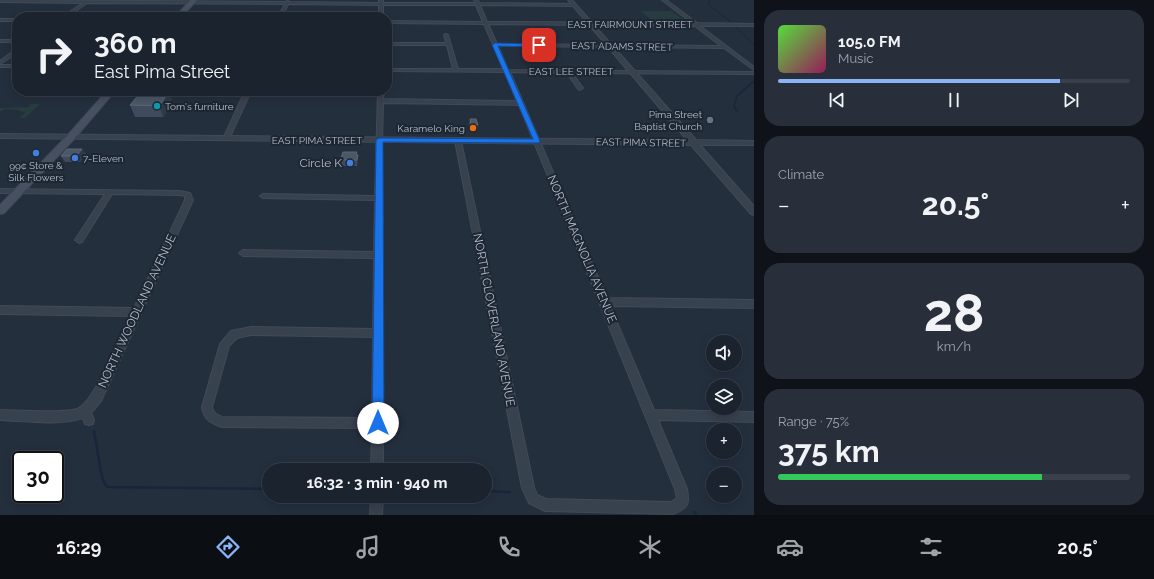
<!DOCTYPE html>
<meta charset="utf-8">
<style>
:root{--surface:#1b232e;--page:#282f3a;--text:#f1f3f6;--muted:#a0a4aa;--line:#39404a;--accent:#8ab4f8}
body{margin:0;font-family:Raleway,sans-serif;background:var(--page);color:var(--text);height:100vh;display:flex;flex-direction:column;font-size:15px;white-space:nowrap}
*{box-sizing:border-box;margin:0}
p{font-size:13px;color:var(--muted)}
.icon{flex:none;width:22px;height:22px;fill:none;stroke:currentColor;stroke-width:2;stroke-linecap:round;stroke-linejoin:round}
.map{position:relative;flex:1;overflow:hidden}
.drawer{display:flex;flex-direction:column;gap:10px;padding:10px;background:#0f1319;width:400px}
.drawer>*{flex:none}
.guide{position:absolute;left:12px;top:12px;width:380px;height:84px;border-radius:16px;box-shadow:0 2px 10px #0003,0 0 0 1px var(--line);background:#1b232e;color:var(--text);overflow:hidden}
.controls{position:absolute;left:706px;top:335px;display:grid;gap:8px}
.controls a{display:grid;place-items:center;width:36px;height:36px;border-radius:50%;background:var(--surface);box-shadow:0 2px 10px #0003,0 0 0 1px var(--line);font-size:20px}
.speed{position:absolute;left:12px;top:451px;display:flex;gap:8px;font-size:20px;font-weight:700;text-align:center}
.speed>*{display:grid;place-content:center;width:52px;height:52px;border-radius:50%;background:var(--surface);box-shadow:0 2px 10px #0003,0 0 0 1px var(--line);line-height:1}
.speed .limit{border:2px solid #111;border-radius:6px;background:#fff;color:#111}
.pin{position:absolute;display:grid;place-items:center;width:34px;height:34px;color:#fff;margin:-17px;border-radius:8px;box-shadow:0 2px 6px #0006}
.me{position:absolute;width:44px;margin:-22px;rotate:0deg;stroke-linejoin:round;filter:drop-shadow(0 0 3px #0008)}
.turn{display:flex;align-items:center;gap:14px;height:84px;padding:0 16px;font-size:18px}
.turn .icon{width:52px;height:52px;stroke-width:2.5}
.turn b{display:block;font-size:28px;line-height:34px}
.big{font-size:30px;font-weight:700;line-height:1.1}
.drawer .widget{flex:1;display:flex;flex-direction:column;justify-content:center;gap:6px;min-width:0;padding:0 14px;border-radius:16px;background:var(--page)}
.drawer .dial{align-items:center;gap:0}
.dial b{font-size:52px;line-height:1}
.song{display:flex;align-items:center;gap:12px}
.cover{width:48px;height:48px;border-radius:6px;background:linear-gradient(135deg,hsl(110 70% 55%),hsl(330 70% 35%))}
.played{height:4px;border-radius:2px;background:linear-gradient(90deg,var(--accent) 80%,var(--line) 80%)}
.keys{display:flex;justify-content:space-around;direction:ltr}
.heat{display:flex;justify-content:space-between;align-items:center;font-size:22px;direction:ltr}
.charge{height:6px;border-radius:3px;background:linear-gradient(90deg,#34c759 75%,var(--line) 0)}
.trip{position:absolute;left:262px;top:463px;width:230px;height:40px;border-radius:20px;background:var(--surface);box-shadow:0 2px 10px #0003,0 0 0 1px var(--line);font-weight:700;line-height:40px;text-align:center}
.tabs{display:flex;height:64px;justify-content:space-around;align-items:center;background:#0b0e12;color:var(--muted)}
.tabs .icon{width:28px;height:28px}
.tabs .active{color:var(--accent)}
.tabs b{font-size:18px;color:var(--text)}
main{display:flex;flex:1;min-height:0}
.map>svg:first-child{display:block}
.green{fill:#263c3f}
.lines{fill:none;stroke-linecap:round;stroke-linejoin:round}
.stream-far2{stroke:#17263c;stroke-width:1}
.stream-far1{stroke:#17263c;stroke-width:1.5}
.stream{stroke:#17263c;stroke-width:2.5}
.minor-casing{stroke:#414a57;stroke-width:2}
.tertiary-casing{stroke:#414a57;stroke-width:2}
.secondary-casing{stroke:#414a57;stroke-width:2}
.minor{fill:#38414e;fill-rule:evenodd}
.tertiary{fill:#38414e;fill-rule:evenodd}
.secondary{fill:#465061;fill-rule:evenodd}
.wall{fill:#3f4b5c}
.shaded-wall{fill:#2f3b4b}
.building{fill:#4b5868;stroke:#5c6777}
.route{fill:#1a73e8;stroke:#114b97}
.culture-dot{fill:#0f9aa8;stroke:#1d2633;stroke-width:1.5}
.worship-dot{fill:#6b7280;stroke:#1d2633;stroke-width:1.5}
.food-dot{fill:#e8710a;stroke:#1d2633;stroke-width:1.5}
.shop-dot{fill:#3f7fe0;stroke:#1d2633;stroke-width:1.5}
.labels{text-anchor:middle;stroke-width:4;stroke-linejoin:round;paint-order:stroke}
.far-street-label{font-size:10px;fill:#b4bcc9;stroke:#1d2633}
.far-poi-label{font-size:10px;fill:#b4bcc9;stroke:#1d2633;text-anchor:start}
.poi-label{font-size:12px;fill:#b4bcc9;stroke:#1d2633;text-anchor:end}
.street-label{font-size:12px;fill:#b4bcc9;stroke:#1d2633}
</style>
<main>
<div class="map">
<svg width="754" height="515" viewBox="0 0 754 515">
<rect width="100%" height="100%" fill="#242f3e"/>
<path class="green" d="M641,11H672L686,22H654Z
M31,104H40L25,118H19L26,112L19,111L20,110L5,109L0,112V108L28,107Z"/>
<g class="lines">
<path class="stream-far2" d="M711,0L709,1V5L730,21L754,45"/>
<path class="stream-far1" d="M738,112L734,106L737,96L754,81"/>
<path class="stream" d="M94,431L102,477L106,486L109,487L269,489
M485,491L510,492
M694,512L696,515"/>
<g class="minor-casing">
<path id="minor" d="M0,0L286,2L288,0L289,2L379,3V0H383V3H476L474,0H478L479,3L574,4L576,5L574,6L480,5L487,22L692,23L662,0H666L697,23L754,24V26H700L754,67V70L724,48L498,46L508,70L754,72V74L572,73L583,88L580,90L578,89L567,73L510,72L607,298L754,300V308L610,306L654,410L754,412V422L658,420L687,489C690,504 688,508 673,514L545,511L529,503L522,488L455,141L458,139L461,141L534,487L537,495L546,499L671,502L677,498L675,489L519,105L383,103L382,145L383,470H371L372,428L222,427C211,423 204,420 202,407L220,344L231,331L251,327L373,329L374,258L243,256L239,253L243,250L374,252L375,200L263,198L260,196L263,194L375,196L378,91H384L383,99L517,101L505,72L387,71V69H453L447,45H387V43H446L444,35L446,34L448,35L458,69H504L484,24L387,23V21L483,22L476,5H383V17H379V5L288,4L282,17H278L285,4L87,3L67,17H62L83,3L0,2ZM488,24L695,26L721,46L497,44ZM251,335L373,337L372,418L222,417C217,415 213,413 212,407L229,346L237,338Z
M0,19H17V21H0Z
M0,40H17V42H0Z
M15,50H17V53L0,64V61Z
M0,65H17V67H0Z
M245,91H251L229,139L228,140H224L223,139Z
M0,189L180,191L190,193L193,200L101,401L91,413L94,420L93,424L89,425L85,424L83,418C59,426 25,421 0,420V410C13,410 71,414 79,408C96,398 120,337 130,316L0,314V306L134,308L185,200V196L180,195L112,194L82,242L79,243L75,240L105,194L0,193Z
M371,496H383L382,515H370Z"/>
</g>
<g class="tertiary-casing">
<path id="tertiary" d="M568,0H572L696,140L754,141V145H700L754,206V215L751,214L691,145L0,138V134L687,140Z"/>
</g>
<g class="secondary-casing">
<path id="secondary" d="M191,0H197L181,17H175Z
M107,91H115L74,139L4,213L0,214V205L68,135Z"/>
</g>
<use href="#minor" class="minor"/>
<use href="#tertiary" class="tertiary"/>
<use href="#secondary" class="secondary"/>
</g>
<path class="wall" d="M147,92L173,103L163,117H135L130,105Z
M470,119L478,125L477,131L470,130L469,125Z
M82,149L86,154L80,162H65L61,156Z
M357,154L358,160L357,166H341L340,160Z"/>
<path class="shaded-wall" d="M169,92L173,103L163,117L159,106Z
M82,149L86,154L80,162L76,156Z
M358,155V160L357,166V160Z"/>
<path class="building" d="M148,91L169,92L159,106L130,105L141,92H147Z
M470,119H476L478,125H471Z
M67,149H82L76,156H61Z
M343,152H357L356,154L358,155L357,160H340Z"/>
<path class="route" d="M495,43L539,44L542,45L539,47L498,46L540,141L539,143L383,142L384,423L382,428L378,429L373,428L372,423L376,140L379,138L533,139L492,45Z"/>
<circle class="culture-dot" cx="157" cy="106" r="4"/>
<circle class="worship-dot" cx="710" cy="120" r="4"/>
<circle class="food-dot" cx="473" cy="128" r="4"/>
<g class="shop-dot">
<circle cx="36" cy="153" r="4"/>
<circle cx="75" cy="158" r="4"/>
<circle cx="350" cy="163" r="4"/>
</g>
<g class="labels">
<g class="far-street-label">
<text x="630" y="28">EAST FAIRMOUNT STREET</text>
<text transform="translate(622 46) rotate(1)" y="4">EAST ADAMS STREET</text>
<text x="571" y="75">EAST LEE STREET</text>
<text x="317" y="144">EAST PIMA STREET</text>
<text transform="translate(641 142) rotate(1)" y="4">EAST PIMA STREET</text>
</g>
<g class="far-poi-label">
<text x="165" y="110">Tom's furniture</text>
<text x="702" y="118" text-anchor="end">Pima Street<tspan x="702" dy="12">Baptist Church</tspan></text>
<text x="465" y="132" text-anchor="end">Karamelo King</text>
<text x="83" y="162">7-Eleven</text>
<text x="36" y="169" text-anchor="middle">99¢ Store &amp;<tspan x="36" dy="12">Silk Flowers</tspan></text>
</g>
<g class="poi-label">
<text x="342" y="167">Circle K</text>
</g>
<g class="street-label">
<text transform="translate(582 249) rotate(67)" y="4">NORTH MAGNOLIA AVENUE</text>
<text transform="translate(137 311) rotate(-65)" y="4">NORTH WOODLAND AVENUE</text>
<text transform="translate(494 320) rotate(79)" y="4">NORTH CLOVERLAND AVENUE</text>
</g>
</g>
</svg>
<div class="controls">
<a><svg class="icon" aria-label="sound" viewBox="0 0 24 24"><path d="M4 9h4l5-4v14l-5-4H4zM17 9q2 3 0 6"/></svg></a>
<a><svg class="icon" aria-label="layers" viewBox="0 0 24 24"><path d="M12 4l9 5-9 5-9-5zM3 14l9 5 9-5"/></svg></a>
<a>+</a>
<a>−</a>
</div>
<div class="speed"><div class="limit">30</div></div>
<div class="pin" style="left:539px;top:45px;background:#d93025"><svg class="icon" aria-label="arrive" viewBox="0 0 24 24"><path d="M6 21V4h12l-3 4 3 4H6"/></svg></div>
<svg class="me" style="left:378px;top:423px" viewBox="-20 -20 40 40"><circle r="19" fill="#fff"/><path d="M0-13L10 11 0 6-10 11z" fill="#1a73e8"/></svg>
<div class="trip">16:32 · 3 min · 940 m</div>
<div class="guide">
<div class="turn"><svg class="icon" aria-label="right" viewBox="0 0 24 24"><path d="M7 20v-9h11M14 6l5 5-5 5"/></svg><div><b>360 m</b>East Pima Street</div></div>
</div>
</div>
<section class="drawer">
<div class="widget">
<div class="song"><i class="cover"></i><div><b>105.0 FM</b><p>Music</p></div></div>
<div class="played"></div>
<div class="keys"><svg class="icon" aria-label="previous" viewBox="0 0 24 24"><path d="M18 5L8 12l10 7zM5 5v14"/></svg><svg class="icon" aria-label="pause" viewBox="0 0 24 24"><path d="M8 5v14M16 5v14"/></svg><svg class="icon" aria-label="next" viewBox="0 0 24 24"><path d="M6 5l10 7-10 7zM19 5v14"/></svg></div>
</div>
<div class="widget"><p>Climate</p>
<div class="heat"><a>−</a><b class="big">20.5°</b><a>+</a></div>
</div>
<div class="widget dial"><b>28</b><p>km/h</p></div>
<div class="widget"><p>Range · 75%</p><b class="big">375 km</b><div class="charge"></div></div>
</section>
</main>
<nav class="tabs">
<b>16:29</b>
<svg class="icon active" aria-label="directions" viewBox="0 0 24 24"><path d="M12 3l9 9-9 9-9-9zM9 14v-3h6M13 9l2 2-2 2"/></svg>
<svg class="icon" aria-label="music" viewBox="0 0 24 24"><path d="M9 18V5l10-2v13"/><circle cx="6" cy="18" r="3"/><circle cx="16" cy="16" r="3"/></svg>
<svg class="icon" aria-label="phone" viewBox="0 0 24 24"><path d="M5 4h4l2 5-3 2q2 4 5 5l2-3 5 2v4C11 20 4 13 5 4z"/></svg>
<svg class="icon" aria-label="climate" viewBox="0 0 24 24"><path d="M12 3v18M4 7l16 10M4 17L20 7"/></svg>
<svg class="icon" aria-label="car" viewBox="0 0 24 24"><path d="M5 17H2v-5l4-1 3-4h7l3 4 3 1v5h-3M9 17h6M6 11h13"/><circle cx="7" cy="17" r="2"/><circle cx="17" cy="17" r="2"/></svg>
<svg class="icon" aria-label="filters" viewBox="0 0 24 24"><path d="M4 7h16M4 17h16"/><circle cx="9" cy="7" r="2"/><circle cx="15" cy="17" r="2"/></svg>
<b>20.5°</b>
</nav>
